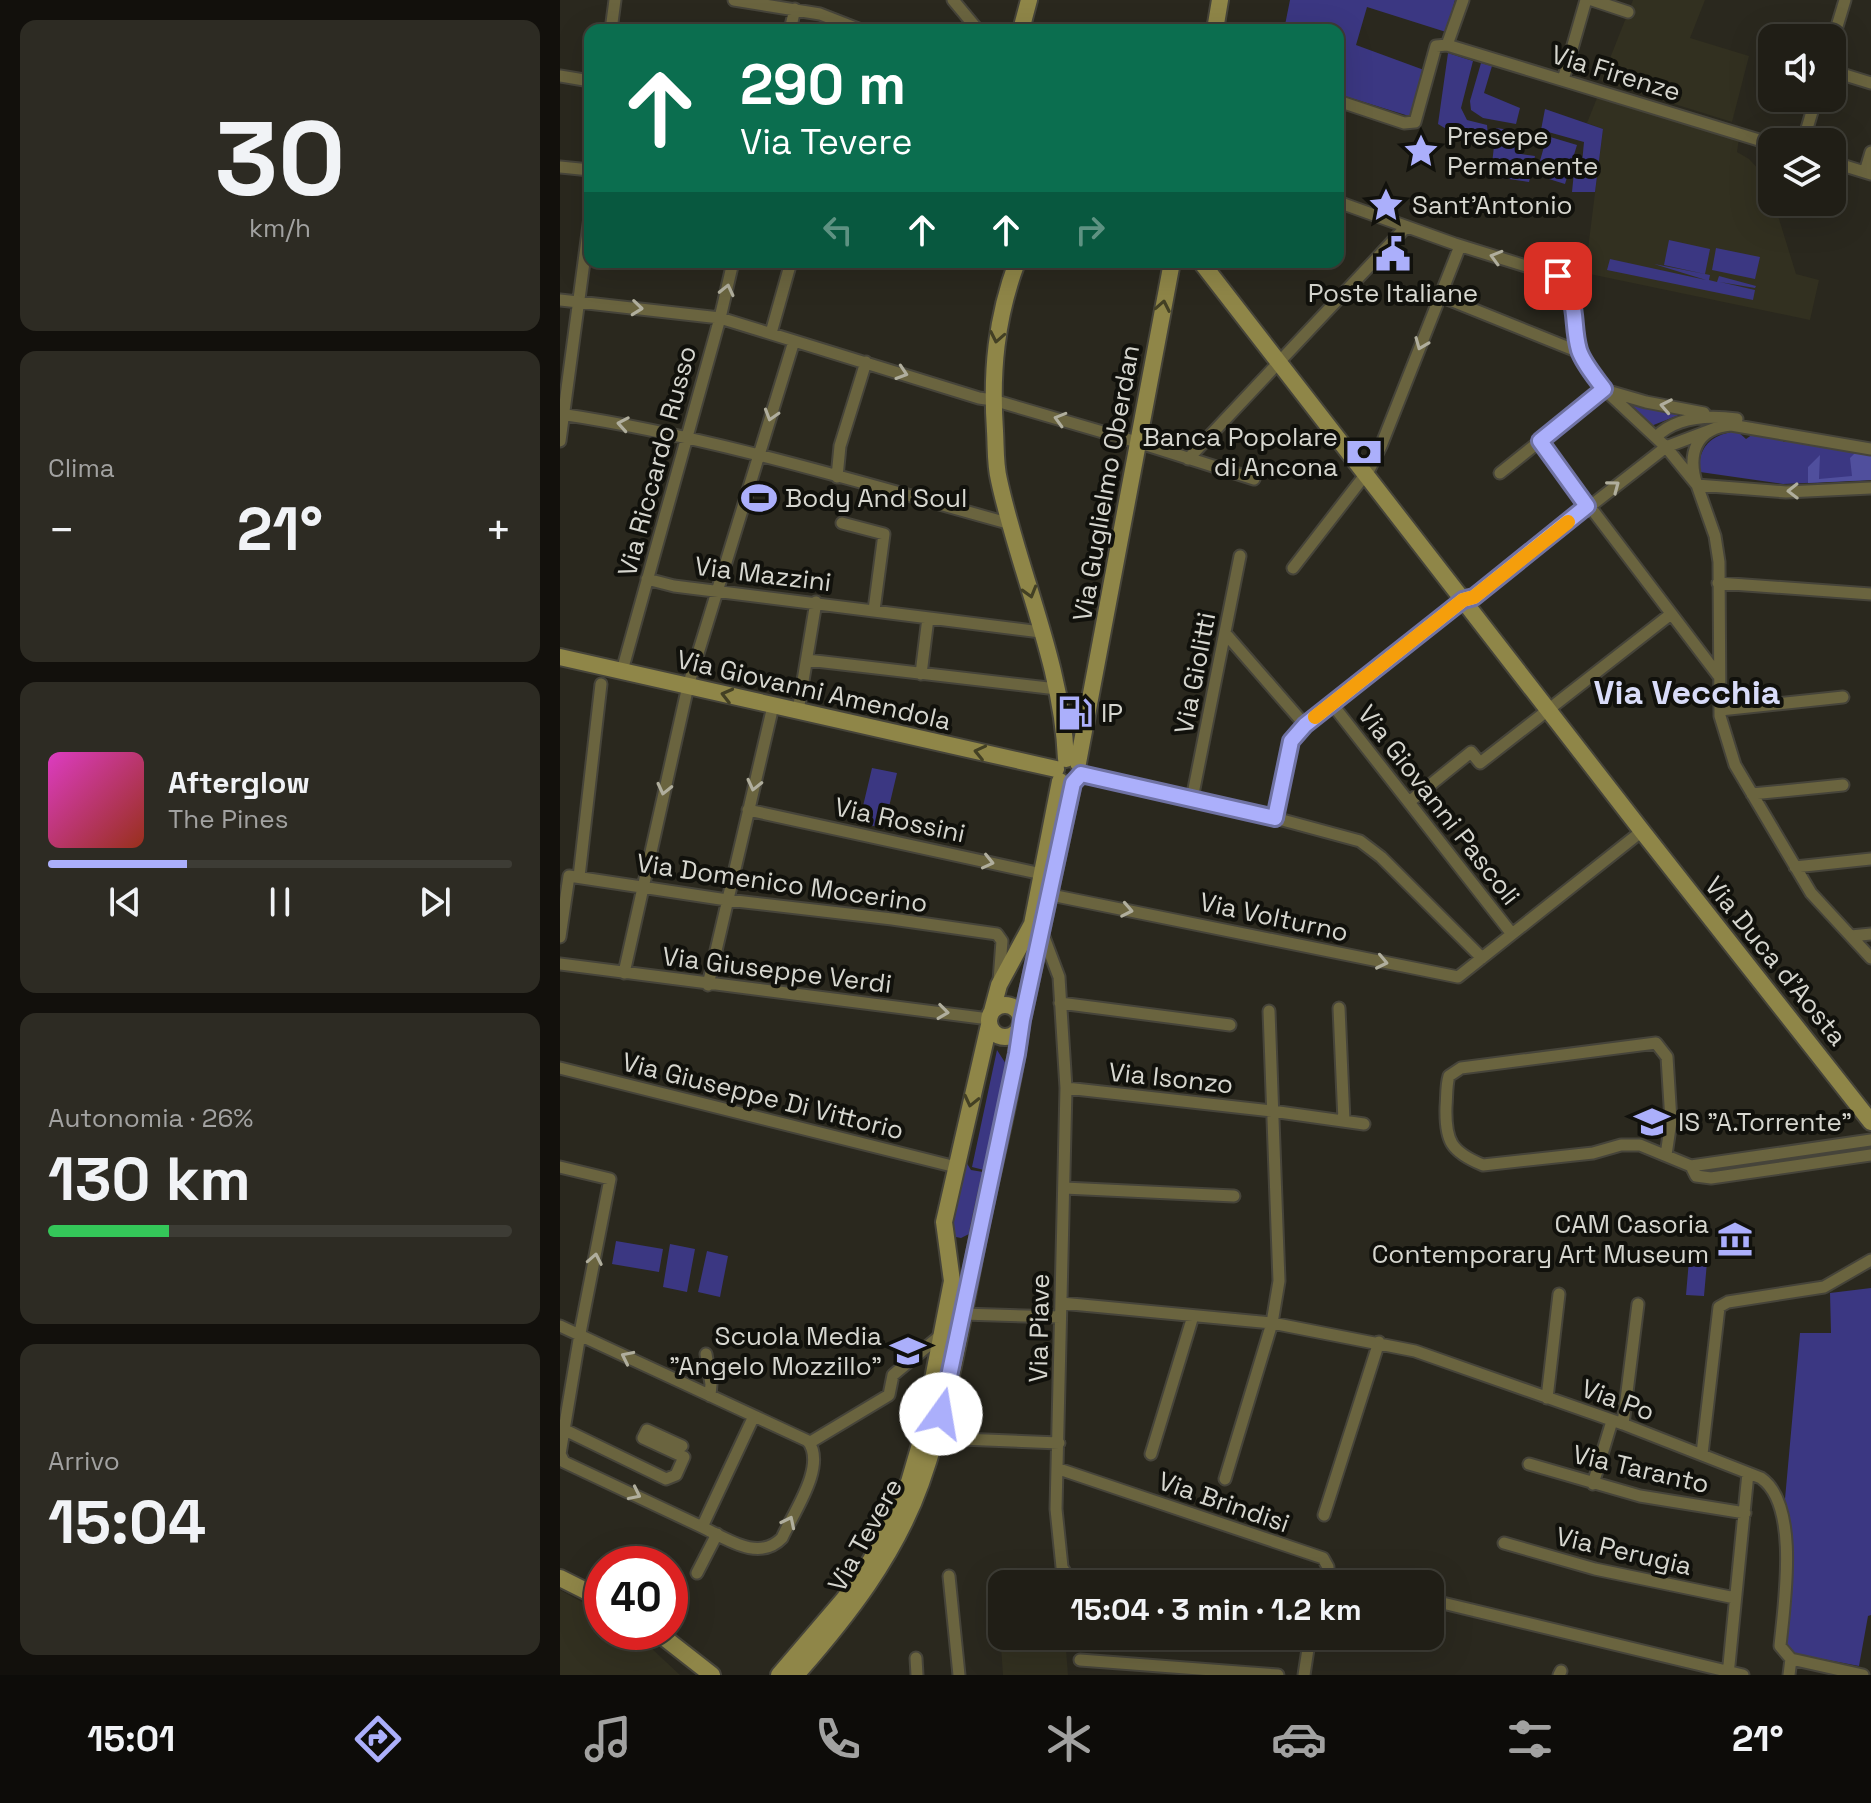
<!DOCTYPE html>
<html lang="it">
<meta charset="utf-8">
<style>
:root{--surface:#201e16;--page:#2d2b23;--text:#f1f3f6;--muted:#a2a2a1;--line:#3d3c35;--accent:#abaffb}
body{margin:0;font-family:"Space Grotesk",sans-serif;background:var(--page);color:var(--text);height:100vh;display:flex;flex-direction:column;font-size:30px;white-space:nowrap}
*{box-sizing:border-box;margin:0}
p{font-size:26px;color:var(--muted)}
.icon{flex:none;width:44px;height:44px;fill:none;stroke:currentColor;stroke-width:2;stroke-linecap:round;stroke-linejoin:round}
.map{position:relative;flex:1;overflow:hidden}
.panel{display:flex;flex-direction:column;gap:20px;padding:20px;background:#12100c;width:560px}
.panel>*{flex:none}
.guide{position:absolute;left:24px;top:24px;width:760px;height:244px;border-radius:16px;box-shadow:0 8px 32px #0002,0 0 0 2px var(--line);background:#0b6e4f;color:#fff;overflow:hidden}
.controls{position:absolute;left:1198px;top:24px;display:grid;gap:16px}
.controls a{display:grid;place-items:center;width:88px;height:88px;border-radius:16px;background:var(--surface);box-shadow:0 8px 32px #0002,0 0 0 2px var(--line);font-size:40px}
.speed{position:absolute;left:24px;top:1546px;display:flex;gap:16px;font-size:40px;font-weight:700;text-align:center}
.speed>*{display:grid;place-content:center;width:104px;height:104px;border-radius:50%;background:var(--surface);box-shadow:0 8px 32px #0002,0 0 0 2px var(--line);line-height:1}
.speed .limit{border:12px solid #d22;background:#fff;color:#111}
.pin{position:absolute;display:grid;place-items:center;width:68px;height:68px;color:#fff;margin:-34px;border-radius:16px;box-shadow:0 4px 12px #0006}
.me{position:absolute;width:88px;margin:-44px;rotate:13deg;stroke-linejoin:round;filter:drop-shadow(0 0 6px #0008)}
.turn{display:flex;align-items:center;gap:28px;height:168px;padding:0 24px;font-size:36px}
.turn .icon{width:104px;height:104px;stroke-width:2.5}
.turn b{display:block;font-size:56px;line-height:68px}
.lanes{display:flex;align-items:center;height:76px;padding:0 24px;background:#0003;justify-content:center;gap:40px;direction:ltr}
.lanes .off{opacity:.35}
.big{font-size:60px;font-weight:800;line-height:1.1}
.panel .widget{flex:1;display:flex;flex-direction:column;justify-content:center;gap:12px;min-width:0;padding:0 28px;border-radius:16px;background:var(--page)}
.panel .dial{align-items:center;gap:0}
.dial b{font-size:104px;line-height:1}
.song{display:flex;align-items:center;gap:24px}
.cover{width:96px;height:96px;border-radius:12px;background:linear-gradient(135deg,hsl(310 70% 55%),hsl(10 70% 35%))}
.played{height:8px;border-radius:4px;background:linear-gradient(90deg,var(--accent) 30%,var(--line) 30%)}
.keys{display:flex;justify-content:space-around;direction:ltr}
.heat{display:flex;justify-content:space-between;align-items:center;font-size:44px;direction:ltr}
.charge{height:12px;border-radius:6px;background:linear-gradient(90deg,#34c759 26%,var(--line) 0)}
.trip{position:absolute;left:428px;top:1570px;width:456px;height:80px;border-radius:16px;background:var(--surface);box-shadow:0 8px 32px #0002,0 0 0 2px var(--line);font-weight:800;line-height:80px;text-align:center}
.tabs{display:flex;height:128px;justify-content:space-around;align-items:center;background:#0d0c09;color:var(--muted)}
.tabs .icon{width:56px;height:56px}
.tabs .active{color:var(--accent)}
.tabs b{font-size:36px;color:var(--text)}
main{display:flex;flex:1;min-height:0}
.map>svg:first-child{display:block}
.built{fill:#323020}
.green{fill:#3b3782}
.forest{fill:#504f9d}
.lines{fill:none;stroke-linecap:round;stroke-linejoin:round}
.street-casing{stroke:#46443a;stroke-width:15}
.secondary-casing{stroke:#46443a;stroke-width:20}
.street{stroke:#6a643f;stroke-width:11}
.secondary{stroke:#8f8648;stroke-width:16}
.oneway{stroke:#b0ae9d}
.oneway2{stroke:#434024}
.route-casing{stroke:#6f72a3;stroke-width:20}
.route{stroke:#abaffb;stroke-width:14}
.slow{stroke:#f59e0b;stroke-width:14}
.labels{text-anchor:middle;stroke-width:8;stroke-linejoin:round;paint-order:stroke}
.street-label{font-size:26px;fill:#d6d6cf;stroke:#11110c}
.poi-label{font-size:26px;fill:#d6d6cf;stroke:#11110c;text-anchor:start}
.district-label{font-size:34px;font-weight:bold;fill:#d9dcf9;stroke:#11110c}
</style>
<main>
<section class="panel">
<div class="widget dial"><b>30</b><p>km/h</p></div>
<div class="widget"><p>Clima</p>
<div class="heat"><a>−</a><b class="big">21°</b><a>+</a></div>
</div>
<div class="widget">
<div class="song"><i class="cover"></i><div><b>Afterglow</b><p>The Pines</p></div></div>
<div class="played"></div>
<div class="keys"><svg class="icon" aria-label="previous" viewBox="0 0 24 24"><path d="M18 5L8 12l10 7zM5 5v14"/></svg><svg class="icon" aria-label="pause" viewBox="0 0 24 24"><path d="M8 5v14M16 5v14"/></svg><svg class="icon" aria-label="next" viewBox="0 0 24 24"><path d="M6 5l10 7-10 7zM19 5v14"/></svg></div>
</div>
<div class="widget"><p>Autonomia · 26%</p><b class="big">130 km</b><div class="charge"></div></div>
<div class="widget"><p>Arrivo</p><b class="big">15:04</b></div>
</section>
<div class="map">
<svg width="1311" height="1675" viewBox="0 0 1311 1675">
<rect width="100%" height="100%" fill="#2a281e"/>
<path class="built" d="M1073,0H1145L1130,38L1189,56L1172,122L1041,81Z
M1037,98L1179,138L1177,152L1189,159L1206,177L1236,274L1259,280L1250,320L1025,273L1043,129L1027,123Z
M499,1570L500,1584H442V1636H505L508,1675H443L436,1574Z
M0,1590L42,1613V1632H74L120,1675H0Z"/>
<path class="green" d="M730,0H895L886,32L807,7L796,45L864,70L852,117L778,94V30H724Z
M888,53L913,61L901,108L907,120L927,125L928,136L888,130L878,124Z
M921,63L932,66L924,93L960,108L956,124L923,118L911,110L910,101Z
M985,109L1043,129L1035,192H1012L1015,162L1022,163L1024,142L981,130Z
M936,128L964,132L961,154L975,156L969,182L935,177L931,173Z
M987,136L1017,145L1005,184L976,175Z
M1109,240L1150,249L1145,274L1104,265Z
M1156,248L1200,257L1195,279L1152,270Z
M1050,259L1146,280L1094,264L1150,275L1149,280L1157,282L1159,276L1196,286L1195,288L1160,282L1195,290L1193,300L1047,270Z
M1069,404L1119,415L1091,426Z
M1177,431L1186,439L1196,432L1218,436L1224,442L1234,438L1311,454V480L1223,484L1140,472C1137,446 1153,434 1177,431Z
M312,768L337,773L324,828L299,823Z
M437,1050L446,1064L424,1170L412,1167Z
M406,1162L411,1170L423,1172L409,1234L401,1238L396,1237L392,1230Z
M56,1241L103,1249L99,1272L52,1264Z
M110,1244L135,1249L127,1292L103,1287Z
M147,1251L168,1256L160,1297L138,1292Z
M1129,1260L1147,1262L1144,1296L1126,1295Z
M1311,1288V1615L1308,1616L1299,1666L1231,1653L1225,1646L1233,1550L1225,1499L1240,1333H1271L1270,1293Z"/>
<path class="forest" d="M1297,451L1311,454V480L1248,483V467L1260,455L1259,479L1292,476L1290,458Z"/>
<g class="lines">
<g class="street-casing">
<path id="street" d="M174,0L260,14L301,30
M393,0L418,30
M1032,0L1068,12
M51,30L55,0
M230,30L235,9
M1272,43L1285,0
M887,45L1212,144
M1272,71L1311,83
M0,76L30,81
M1003,80L1026,0
M778,101L844,123L855,122L876,46L887,45L903,0
M1243,142L1256,98
M1272,162L1311,174
M0,167L30,170
M1305,172L1311,152
M778,202L895,244L998,276L1006,285L1014,303L1019,352L1044,389L1106,447L1137,485L1155,536L1159,562L1160,716L1175,765L1251,893L1311,958
M880,296L1019,352
M0,300L160,318L419,398L433,400L577,442L694,479
M211,333L231,262
M1044,389L980,441L1158,675
M1048,391L1086,402L1144,413
M0,414C153,437 302,483 451,524
M1096,437C1117,416 1148,415 1177,419
M0,441L30,217
M1311,449L1171,425C1135,428 1127,455 1137,485L1226,492L1311,488
M628,459L846,227
M940,473L980,441
M806,476L821,446L900,246
M277,477L280,446L306,362
M282,523L324,534L314,610
M733,568L805,475
M87,579L114,586L481,632
M1158,583L1311,594
M665,633L745,725
M247,660L497,689
M62,671L160,318L173,262
M361,674L368,618
M772,704L952,934
M1160,710L1283,697
M238,711L256,602
M521,774L715,818L800,841L821,857L922,958
M1192,794L1283,785
M632,799L680,556
M849,802L911,752L920,763L1111,614
M188,810L482,874
M715,818L731,741L745,725L903,600L914,597L1106,447L1164,425
M1235,867L1311,859
M19,877L41,684
M491,895L898,977L1082,831
M482,932L499,977L506,1088L496,1509L502,1567L508,1577L564,1584
M1291,936L1311,934
M0,937L9,876L167,900L332,919L437,934L442,941L439,981
M0,964L429,1019
M64,973L128,686L234,341
M148,985L213,706
M500,1003L670,1025
M779,1008L784,1121
M0,1068L396,1167
M506,1088L712,1111L804,1124
M1106,1155L1111,1121L1107,1057L1096,1043L901,1068L889,1076C886,1086 887,1096 886,1107C885,1141 891,1152 923,1165L1033,1153L1061,1145H1080L1131,1166L1311,1140
M1131,1166L1136,1176L1151,1178L1311,1155
M0,1167L50,1179L21,1328L0,1454
M504,1188L674,1196
M501,1303L712,1323L855,1351L1063,1424L1201,1478C1240,1505 1224,1605 1220,1646L1231,1659
M403,1314L500,1317
M0,1326L248,1441C267,1466 233,1513 222,1538C199,1562 167,1539 142,1527
M146,1354L151,1384L150,1396
M987,1398L999,1294
M1063,1424L1078,1304
M5,1430L106,1479L116,1475L124,1457L83,1438L87,1430L122,1446
M376,1438L499,1443
M249,1443L329,1395L333,1375L381,1335
M0,1454L4,1462L142,1527L194,1416
M591,1454L633,1316
M1142,1454L1159,1307L1168,1302L1264,1287L1311,1260
M969,1464L1080,1496L1185,1513
M499,1469L763,1558L768,1567L767,1575L803,1584
M665,1479L712,1323L719,1281L709,1011
M1033,1484L1052,1421
M764,1515L819,1342
M944,1543L1035,1569L1175,1598
M137,1573L157,1534
M389,1576L399,1675
M870,1600L1183,1675
M356,1658L357,1675
M1231,1659L1303,1675
M520,1660L718,1675
M744,1675L750,1636
M999,1675L1001,1671
M1168,1675L1188,1473
M1229,1675L1231,1659"/>
</g>
<g class="secondary-casing">
<path id="secondary" d="M461,30L469,0
M655,30L660,0
M457,262C436,318 431,372 435,431C436,447 435,464 439,480C459,573 502,663 506,759
M641,262L1082,831L1311,1122
M0,657L496,769
M518,763L612,262
M429 1021a16 16 0 1 1 32 0a16 16 0 1 1-32 0Z
M432,1011L439,985L472,924L500,781
M462,1020L513,783
M0,1578L42,1599
M97,1632L152,1675
M219,1675L284,1599L311,1560L349,1482L361,1441L392,1281L384,1222L429,1025
M236,1675C287,1617 335,1556 361,1483C390,1401 403,1313 420,1228C434,1161 452,1094 461,1025"/>
</g>
<use href="#street" class="street"/>
<use href="#secondary" class="secondary"/>
</g>
<defs><path id="oneway-chevron" d="M-2-3.5L2.5 0L-2 3.5" fill="none" stroke-width="1.6" stroke-linecap="round" stroke-linejoin="round" transform="scale(2)"/></defs>
<g class="oneway">
<use href="#oneway-chevron" transform="translate(936 257) rotate(-164)"/>
<use href="#oneway-chevron" transform="translate(167 290) rotate(-77)"/>
<use href="#oneway-chevron" transform="translate(77 308) rotate(6)"/>
<use href="#oneway-chevron" transform="translate(861 344) rotate(112)"/>
<use href="#oneway-chevron" transform="translate(342 373) rotate(18)"/>
<use href="#oneway-chevron" transform="translate(1106 406) rotate(-169)"/>
<use href="#oneway-chevron" transform="translate(211 415) rotate(107)"/>
<use href="#oneway-chevron" transform="translate(500 419) rotate(-164)"/>
<use href="#oneway-chevron" transform="translate(63 424) rotate(-170)"/>
<use href="#oneway-chevron" transform="translate(1054 486) rotate(-37)"/>
<use href="#oneway-chevron" transform="translate(1233 491) rotate(179)"/>
<use href="#oneway-chevron" transform="translate(194 785) rotate(103)"/>
<use href="#oneway-chevron" transform="translate(104 789) rotate(103)"/>
<use href="#oneway-chevron" transform="translate(428 862) rotate(13)"/>
<use href="#oneway-chevron" transform="translate(567 910) rotate(11)"/>
<use href="#oneway-chevron" transform="translate(822 962) rotate(12)"/>
<use href="#oneway-chevron" transform="translate(383 1012) rotate(7)"/>
<use href="#oneway-chevron" transform="translate(35 1259) rotate(-79)"/>
<use href="#oneway-chevron" transform="translate(67 1357) rotate(-154)"/>
<use href="#oneway-chevron" transform="translate(75 1494) rotate(26)"/>
<use href="#oneway-chevron" transform="translate(229 1522) rotate(-64)"/>
</g>
<g class="oneway2">
<use href="#oneway-chevron" transform="translate(603 306) rotate(-79)"/>
<use href="#oneway-chevron" transform="translate(437 337) rotate(101)"/>
<use href="#oneway-chevron" transform="translate(470 592) rotate(74)"/>
<use href="#oneway-chevron" transform="translate(167 695) rotate(-166)"/>
<use href="#oneway-chevron" transform="translate(420 752) rotate(-167)"/>
<use href="#oneway-chevron" transform="translate(411 1101) rotate(103)"/>
</g>
<g class="lines">
<g class="route-casing">
<path id="route" d="M381,1414L457,1054L462,1020L513,783L521,774L715,818L731,741L745,725L903,600L914,597L1027,506L980,441L1044,389C1036,378 1023,363 1019,350C1011,322 1020,302 998,276"/>
</g>
<use href="#route" class="route"/>
<path class="slow" d="M755,717L903,600L914,597L1008,522"/>
</g>
<defs>
<g id="sight-bare" transform="scale(2.76)"><path d="M0-6L1.8-2.2L6-1.7L2.9 1.2L3.7 5.4L0 3.3L-3.7 5.4L-2.9 1.2L-6-1.7L-1.8-2.2Z" fill="#abaffb" stroke="#11110c" stroke-width="2.5" paint-order="stroke"/></g>
<g id="civic-bare" transform="scale(2.76)"><path d="M-.6-6.5H3V-4.5H.6V-3L4-1V1h2V6H-6V1h2V-1L-.6-3ZM-1.2 2.5V6h2.4V2.5Z" fill="#abaffb" stroke="#11110c" stroke-width="2.5" paint-order="stroke"/></g>
<g id="bank-bare" transform="scale(2.76)"><path d="M-6-4H6V4H-6ZM0-2.3a2.3 2.3 0 1 0 0 4.6a2.3 2.3 0 1 0 0-4.6Z" fill="#abaffb" stroke="#11110c" stroke-width="2.5" paint-order="stroke"/></g>
<g id="stadium-bare" transform="scale(2.76)"><path d="M0-5a6.5 5 0 1 0 0 10a6.5 5 0 1 0 0-10ZM-3.5-1.8h7v3.6h-7Z" fill="#abaffb" stroke="#11110c" stroke-width="2.5" paint-order="stroke"/></g>
<g id="fuel-bare" transform="scale(2.76)"><path d="M-5.5-6h7V0h2V4h1.3V-2.5L3-4.5l.8-.8L6-3V5H2.5V1h-1V6h-7ZM-4.2-4.7v3.2H.2V-4.7Z" fill="#abaffb" stroke="#11110c" stroke-width="2.5" paint-order="stroke"/></g>
<g id="school-bare" transform="scale(2.76)"><path d="M0-5L7-2L0 1L-7-2ZM-4 1L0 2.5L4 1V4Q0 6-4 4Z" fill="#abaffb" stroke="#11110c" stroke-width="2.5" paint-order="stroke"/></g>
<g id="museum-bare" transform="scale(2.76)"><path d="M0-6L6-3V-2H-6V-3ZM-5-1h2V3h-2ZM-1-1h2V3h-2ZM3-1h2V3H3ZM-6 4H6V6H-6Z" fill="#abaffb" stroke="#11110c" stroke-width="2.5" paint-order="stroke"/></g>
</defs>
<g fill-rule="evenodd">
<use href="#sight-bare" x="861" y="151"/>
<use href="#sight-bare" x="826" y="205"/>
<use href="#civic-bare" x="833" y="254"/>
<use href="#bank-bare" x="804" y="452"/>
<use href="#stadium-bare" x="199" y="498"/>
<use href="#fuel-bare" x="515" y="713"/>
<use href="#school-bare" x="1092" y="1122"/>
<use href="#museum-bare" x="1175" y="1239"/>
<use href="#school-bare" x="348" y="1351"/>
</g>
<g class="labels">
<g class="street-label">
<text transform="translate(1056 73) rotate(17)" y="9">Via Firenze</text>
<text transform="translate(97 461) rotate(-75)" y="9">Via Riccardo Russo</text>
<text transform="translate(546 483) rotate(-80)" y="9">Via Guglielmo Oberdan</text>
<text transform="translate(203 574) rotate(7)" y="9">Via Mazzini</text>
<text transform="translate(635 673) rotate(-79)" y="9">Via Giolitti</text>
<text transform="translate(254 690) rotate(13)" y="9">Via Giovanni Amendola</text>
<text transform="translate(879 805) rotate(52)" y="9">Via Giovanni Pascoli</text>
<text transform="translate(340 820) rotate(12)" y="9">Via Rossini</text>
<text transform="translate(222 883) rotate(8)" y="9">Via Domenico Mocerino</text>
<text transform="translate(714 917) rotate(12)" y="9">Via Volturno</text>
<text transform="translate(1216 961) rotate(51)" y="9">Via Duca d'Aosta</text>
<text transform="translate(217 970) rotate(7)" y="9">Via Giuseppe Verdi</text>
<text transform="translate(611 1078) rotate(6)" y="9">Via Isonzo</text>
<text transform="translate(203 1096) rotate(14)" y="9">Via Giuseppe Di Vittorio</text>
<text transform="translate(479 1328) rotate(-89)" y="9">Via Piave</text>
<text transform="translate(1058 1400) rotate(20)" y="9">Via Po</text>
<text transform="translate(1081 1469) rotate(13)" y="9">Via Taranto</text>
<text transform="translate(664 1502) rotate(19)" y="9">Via Brindisi</text>
<text transform="translate(305 1535) rotate(-61)" y="9">Via Tevere</text>
<text transform="translate(1064 1551) rotate(13)" y="9">Via Perugia</text>
</g>
<g class="poi-label">
<text x="887" y="145">Presepe<tspan x="887" dy="30">Permanente</tspan></text>
<text x="852" y="214">Sant'Antonio</text>
<text x="833" y="302" text-anchor="middle">Poste Italiane</text>
<text x="778" y="446" text-anchor="end">Banca Popolare<tspan x="778" dy="30">di Ancona</tspan></text>
<text x="225" y="507">Body And Soul</text>
<text x="541" y="722">IP</text>
<text x="1118" y="1131">IS "A.Torrente"</text>
<text x="1149" y="1233" text-anchor="end">CAM Casoria<tspan x="1149" dy="30">Contemporary Art Museum</tspan></text>
<text x="322" y="1345" text-anchor="end">Scuola Media<tspan x="322" dy="30">"Angelo Mozzillo"</tspan></text>
</g>
<g class="district-label">
<text x="1127" y="704">Via Vecchia</text>
</g>
</g>
</svg>
<div class="controls">
<a><svg class="icon" aria-label="sound" viewBox="0 0 24 24"><path d="M4 9h4l5-4v14l-5-4H4zM17 9q2 3 0 6"/></svg></a>
<a><svg class="icon" aria-label="layers" viewBox="0 0 24 24"><path d="M12 4l9 5-9 5-9-5zM3 14l9 5 9-5"/></svg></a>
</div>
<div class="speed"><div class="limit">40</div></div>
<div class="pin" style="left:998px;top:276px;background:#d93025"><svg class="icon" aria-label="arrive" viewBox="0 0 24 24"><path d="M6 21V4h12l-3 4 3 4H6"/></svg></div>
<svg class="me" style="left:381px;top:1414px" viewBox="-20 -20 40 40"><circle r="19" fill="#fff"/><path d="M0-13L10 11 0 6-10 11z" fill="#abaffb"/></svg>
<div class="trip">15:04 · 3 min · 1.2 km</div>
<div class="guide">
<div class="turn"><svg class="icon" aria-label="ahead" viewBox="0 0 24 24"><path d="M12 20V5M6 11l6-6 6 6"/></svg><div><b>290 m</b>Via Tevere</div></div>
<div class="lanes"><svg class="icon off" aria-label="left" viewBox="0 0 24 24"><path d="M17 20v-9H6M10 6l-5 5 5 5"/></svg><svg class="icon" aria-label="ahead" viewBox="0 0 24 24"><path d="M12 20V5M6 11l6-6 6 6"/></svg><svg class="icon" aria-label="ahead" viewBox="0 0 24 24"><path d="M12 20V5M6 11l6-6 6 6"/></svg><svg class="icon off" aria-label="right" viewBox="0 0 24 24"><path d="M7 20v-9h11M14 6l5 5-5 5"/></svg></div>
</div>
</div>
</main>
<nav class="tabs">
<b>15:01</b>
<svg class="icon active" aria-label="directions" viewBox="0 0 24 24"><path d="M12 3l9 9-9 9-9-9zM9 14v-3h6M13 9l2 2-2 2"/></svg>
<svg class="icon" aria-label="music" viewBox="0 0 24 24"><path d="M9 18V5l10-2v13"/><circle cx="6" cy="18" r="3"/><circle cx="16" cy="16" r="3"/></svg>
<svg class="icon" aria-label="phone" viewBox="0 0 24 24"><path d="M5 4h4l2 5-3 2q2 4 5 5l2-3 5 2v4C11 20 4 13 5 4z"/></svg>
<svg class="icon" aria-label="climate" viewBox="0 0 24 24"><path d="M12 3v18M4 7l16 10M4 17L20 7"/></svg>
<svg class="icon" aria-label="car" viewBox="0 0 24 24"><path d="M5 17H2v-5l4-1 3-4h7l3 4 3 1v5h-3M9 17h6M6 11h13"/><circle cx="7" cy="17" r="2"/><circle cx="17" cy="17" r="2"/></svg>
<svg class="icon" aria-label="filters" viewBox="0 0 24 24"><path d="M4 7h16M4 17h16"/><circle cx="9" cy="7" r="2"/><circle cx="15" cy="17" r="2"/></svg>
<b>21°</b>
</nav>
